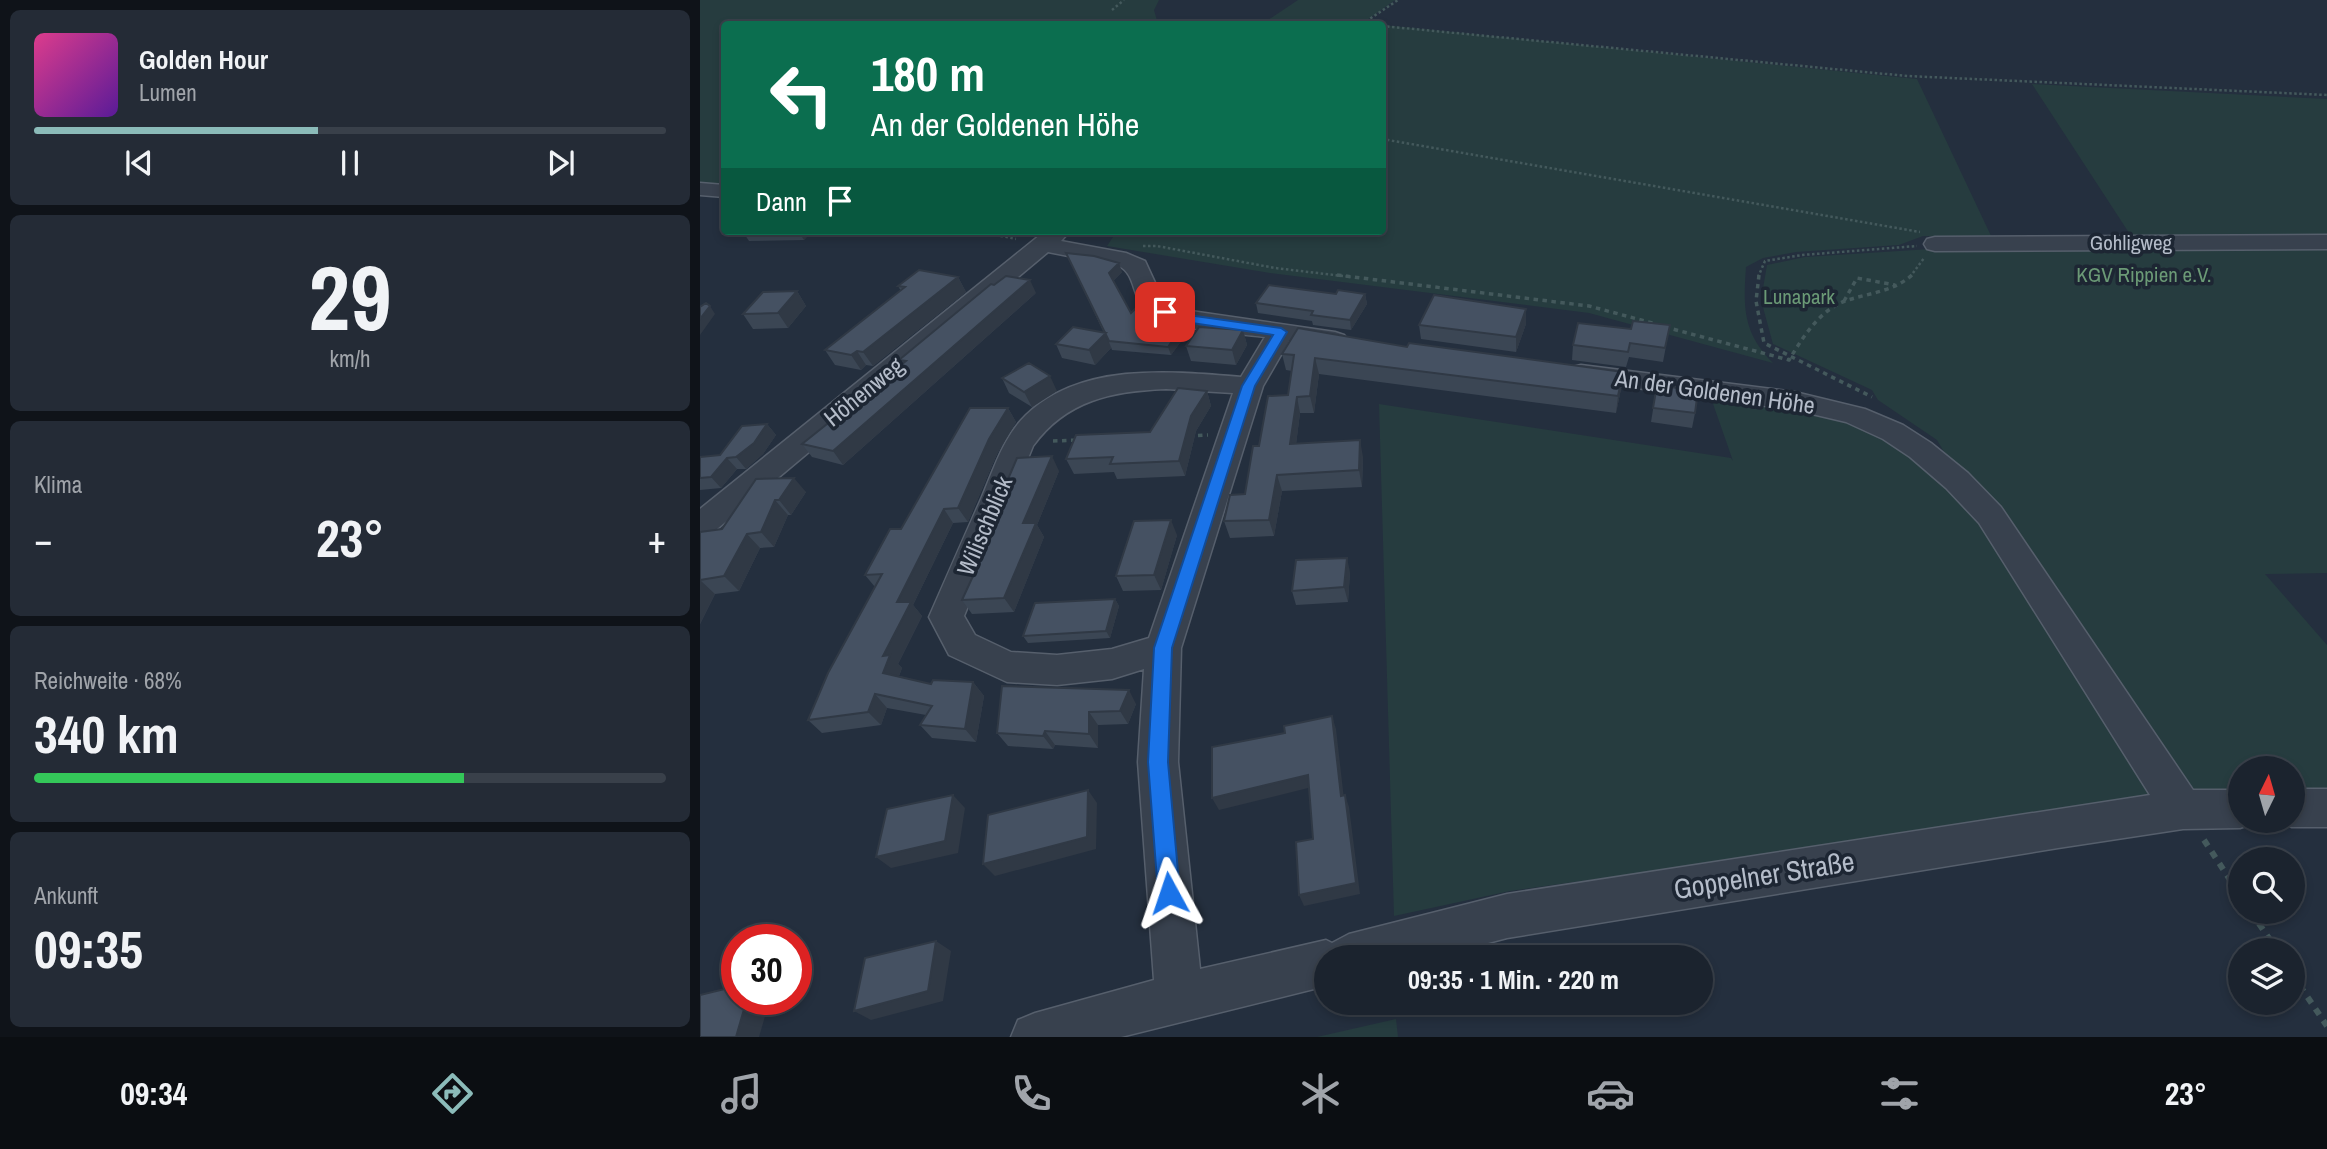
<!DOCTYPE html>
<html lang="de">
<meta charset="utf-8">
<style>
:root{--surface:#1b232e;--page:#242b36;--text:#f1f3f6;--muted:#a0a4aa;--line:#39404a;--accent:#8bbbb9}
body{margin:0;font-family:"Archivo Narrow",sans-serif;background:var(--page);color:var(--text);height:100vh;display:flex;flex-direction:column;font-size:26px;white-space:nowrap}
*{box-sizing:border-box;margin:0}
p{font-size:23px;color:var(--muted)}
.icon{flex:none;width:38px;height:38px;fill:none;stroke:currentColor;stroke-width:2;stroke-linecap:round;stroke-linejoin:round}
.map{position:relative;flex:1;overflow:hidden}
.details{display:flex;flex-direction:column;gap:10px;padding:10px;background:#0f1319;width:700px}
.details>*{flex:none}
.guide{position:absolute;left:21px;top:21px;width:665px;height:214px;border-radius:7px;box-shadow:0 4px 10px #0003,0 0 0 2px var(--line);background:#0b6e4f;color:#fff;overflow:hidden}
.needle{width:46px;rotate:5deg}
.buttons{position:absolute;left:1528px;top:756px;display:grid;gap:14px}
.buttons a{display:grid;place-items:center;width:77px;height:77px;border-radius:50%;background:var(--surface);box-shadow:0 4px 10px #0003,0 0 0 2px var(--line);font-size:35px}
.speed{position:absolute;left:21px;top:924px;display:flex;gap:14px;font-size:35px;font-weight:700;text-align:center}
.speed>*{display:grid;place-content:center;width:91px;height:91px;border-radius:50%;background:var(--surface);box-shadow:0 4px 10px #0003,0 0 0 2px var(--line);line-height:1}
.speed .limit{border:10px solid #d22;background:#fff;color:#111}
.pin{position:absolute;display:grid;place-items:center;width:60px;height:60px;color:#fff;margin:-30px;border-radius:14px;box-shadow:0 4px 10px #0006}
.me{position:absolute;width:77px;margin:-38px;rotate:355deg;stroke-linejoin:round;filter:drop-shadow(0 0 5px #0008)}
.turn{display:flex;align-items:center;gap:24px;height:147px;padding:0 35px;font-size:32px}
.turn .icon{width:91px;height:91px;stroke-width:2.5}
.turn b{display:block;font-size:49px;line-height:60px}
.then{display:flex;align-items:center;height:66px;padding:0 35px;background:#0003;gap:14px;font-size:26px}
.big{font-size:52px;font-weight:700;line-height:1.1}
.details .tile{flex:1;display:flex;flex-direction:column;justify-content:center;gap:10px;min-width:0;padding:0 24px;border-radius:10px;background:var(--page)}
.details .dial{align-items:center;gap:0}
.dial b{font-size:91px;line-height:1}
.song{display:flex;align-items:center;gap:21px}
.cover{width:84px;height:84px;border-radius:10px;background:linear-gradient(135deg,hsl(330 70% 55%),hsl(270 70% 35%))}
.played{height:7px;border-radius:4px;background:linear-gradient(90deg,var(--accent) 45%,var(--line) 45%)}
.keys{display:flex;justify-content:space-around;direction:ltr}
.heat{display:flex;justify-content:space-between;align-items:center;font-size:38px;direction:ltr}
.charge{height:10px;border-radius:5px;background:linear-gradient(90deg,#34c759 68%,var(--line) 0)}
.trip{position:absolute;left:614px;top:945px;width:399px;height:70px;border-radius:35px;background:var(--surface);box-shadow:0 4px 10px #0003,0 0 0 2px var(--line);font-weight:700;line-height:70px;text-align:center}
.tab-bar{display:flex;height:112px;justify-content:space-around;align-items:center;background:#0b0e12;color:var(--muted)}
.tab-bar .icon{width:49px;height:49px}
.tab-bar .current{color:var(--accent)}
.tab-bar b{font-size:32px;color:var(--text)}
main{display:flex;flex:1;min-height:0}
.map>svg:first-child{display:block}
.green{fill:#263c3f}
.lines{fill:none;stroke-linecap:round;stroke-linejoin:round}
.minor-casing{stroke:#565f6c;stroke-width:3}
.path-far2{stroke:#44595c;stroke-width:2.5;stroke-dasharray:2.5 2.5;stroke-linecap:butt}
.path-far1{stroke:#44595c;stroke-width:3.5;stroke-dasharray:4.5 4.5;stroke-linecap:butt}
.path{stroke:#44595c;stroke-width:6;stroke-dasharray:7 7;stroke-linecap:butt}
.minor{fill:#38414e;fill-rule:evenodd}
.wall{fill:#3b4654}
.shaded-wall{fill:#303945}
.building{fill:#455162;stroke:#303945;stroke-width:2}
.route{fill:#1a73e8;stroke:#114b97;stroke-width:2}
.labels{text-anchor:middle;stroke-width:7;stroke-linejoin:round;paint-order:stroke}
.far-street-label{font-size:21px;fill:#b4bcc9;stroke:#1d2633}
.far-park-label{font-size:21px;fill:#6b9a76;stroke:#1d2633}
.street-label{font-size:24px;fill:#b4bcc9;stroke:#1d2633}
.near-street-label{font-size:28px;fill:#b4bcc9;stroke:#1d2633}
</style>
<main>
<section class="details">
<div class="tile">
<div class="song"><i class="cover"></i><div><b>Golden Hour</b><p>Lumen</p></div></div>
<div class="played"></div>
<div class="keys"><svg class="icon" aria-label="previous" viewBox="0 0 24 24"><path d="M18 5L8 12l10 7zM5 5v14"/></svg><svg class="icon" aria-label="pause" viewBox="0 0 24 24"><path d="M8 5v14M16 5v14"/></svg><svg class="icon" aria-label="next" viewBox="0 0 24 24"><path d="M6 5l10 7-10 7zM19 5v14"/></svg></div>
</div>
<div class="tile dial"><b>29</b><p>km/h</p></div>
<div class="tile"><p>Klima</p>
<div class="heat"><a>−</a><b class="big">23°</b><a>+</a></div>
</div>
<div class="tile"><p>Reichweite · 68%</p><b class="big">340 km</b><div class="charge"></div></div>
<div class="tile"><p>Ankunft</p><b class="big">09:35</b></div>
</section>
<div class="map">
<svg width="1627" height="1037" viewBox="0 0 1627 1037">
<rect width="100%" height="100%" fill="#242f3e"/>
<path class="green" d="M0,0H459L454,10L458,24H24V189L0,187Z
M598,0H695L663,23L674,24H562Z
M683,25L1217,79L1292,238L1223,236L1199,245L1096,252L1063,258L1046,267C1043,308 1043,333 1073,363L889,313L570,273L407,246L417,231H682Z
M1332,84L1627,99V239H1433Z
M1627,244V573L1565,574L1627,645V788L1593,789L1592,768H1540V789L1471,790L1263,484L1237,440L1178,400L1172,390L1073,344L1061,300L1067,265L1105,257L1246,248Z
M1011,398L1105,409L1154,422L1191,438L1257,488L1456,795L1171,841L810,891L694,916L679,404L1031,458L1033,461Z
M696,1019L698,1037H617Z"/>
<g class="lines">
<g class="minor-casing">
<path id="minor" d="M0,183L24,185V197L0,195Z
M345,231H370L361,241L426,253L445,261L463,300L484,310L635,332L644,335L648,340L644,345L635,348L589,341L563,386L481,648L478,762L500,969L626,940L632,943L649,934L807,894L1450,795L1279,523L1246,488L1210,457L1183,439L1146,422L1095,410L872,379L868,373L872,367L881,365L1095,392L1165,409L1203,425L1231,443L1268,473L1301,507L1493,790H1540V821H1555L1554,823L1540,828L1483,829L1358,848L807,938L735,957H626V986L421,1037H311L318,1020L335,1013L454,980L438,762L444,669L412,679L357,685L307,682L249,655L229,617C246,578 263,539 281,499C293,471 303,437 326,415C381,362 471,371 541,377L565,337C535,333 463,331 443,307C432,294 435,274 419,266L348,252L11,534L0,538V509ZM466,389L533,393L449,638L412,649L357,655L311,652L275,635L264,616L333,446C366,400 413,391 466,389Z
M1627,235V249L1235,251L1227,249L1224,244L1227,239L1235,237Z
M1592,789H1627V827H1592L1578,822L1592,821Z"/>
</g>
<path class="path-far2" d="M412,10L424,0
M662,24L698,0
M682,26L1207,76L1627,95
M682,139L1220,232
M276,231L316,239
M443,246H457L575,268L651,277
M1058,277L1065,261L1102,255L1217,246
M1210,277L1224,258"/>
<path class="path-far1" d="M637,275L889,306L956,324
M1059,275L1056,301L1064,343L1172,397
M1144,301L1157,278L1195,285
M965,327L1089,360C1103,337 1119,311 1145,301C1168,293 1193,292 1212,275
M489,436L508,435
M353,441L379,440"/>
<path class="path" d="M1504,840L1540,895
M1551,912L1577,950
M1592,974L1627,1026"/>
<use href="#minor" class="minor"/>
</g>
<path class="wall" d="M45,231H112L104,240L49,241L43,232Z
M366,253L422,272L413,281L431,313L447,324L485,336L471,355L412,350L410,344L411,348L395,365L362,358L356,344L404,333Z
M258,277L266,292L173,366L166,365L161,370L135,365L125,350L201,291L198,286Z
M97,291L106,306L88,328L53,329L43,314Z
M336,293L143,465L112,457L102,444L202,365L199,360Z
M636,294H665L667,304L651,330L613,325L612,321L558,313L556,303Z
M826,309V324L816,352L721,339L719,325Z
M970,325L963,362L929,357L926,367L872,360L873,345L931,329Z
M543,330L547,345L536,365L491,361L486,346Z
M582,354L921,389L916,413L619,374L614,413H600L596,444L663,457L662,487L582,491L574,536L530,538L524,521L545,494L559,446L588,395L592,371L586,370Z
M302,378L357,391L332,407L309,393Z
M957,385L995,413L992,428L951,422Z
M507,391L511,406L496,431L485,476L417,479L414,472L374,474L366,459L450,432Z
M308,408L316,422L297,454L268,522L253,523L213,605L222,616L198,664L202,668L199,676L231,684L273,682L284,696L276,742L232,738L220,725L226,715L187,708L181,725L122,733L108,720L175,587L165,575L201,529Z
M67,424L76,435L63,454L46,469H37L21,488L0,490V457L20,455Z
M359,471L337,525L344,537L314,612L272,614L262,600L293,531L289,524Z
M56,479L106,492L91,515H88L74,547L60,548L39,591L15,594L0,624V532L22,529Z
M477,535L461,590L423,591L416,576Z
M650,572L648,602L596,605L592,591Z
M415,599L419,606L410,638L328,643L323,636Z
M302,686L436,704L428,724L398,725V748L355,745L353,749L308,746L297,733Z"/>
<path class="shaded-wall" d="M98,231H112L104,240Z
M419,263L422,272L412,282L409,273Z
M258,277L266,292L173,366L163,352Z
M330,280L336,293L143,465L133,451Z
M97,291L106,306L88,328L78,313Z
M665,294L667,304L651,330L650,320Z
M10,306L15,314L0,335V319Z
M826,309V324L816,352V337Z
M482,327L485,336L471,355L468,347Z
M543,330L547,345L536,365L532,350Z
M406,333L411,348L395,365L389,350Z
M157,351L166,365L161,370L151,355Z
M615,358L619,374L614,413L610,396Z
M923,372L921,389L916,413L918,396Z
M350,376L357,391L332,407L324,392Z
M507,391L511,406L496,431L485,476L479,461L491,416Z
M597,397L600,413L594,461L590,444Z
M308,408L316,422L297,454L268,522L258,508L289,439Z
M67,424L76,435L63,454L46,469L36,457Z
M660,440L663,457L662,487L659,470Z
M352,456L359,471L337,525L344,537L314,612L304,598L323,523Z
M27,458L37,469L21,488L11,477Z
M577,475L582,491L574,536L569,520Z
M94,478L106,492L91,515L79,500Z
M75,500L88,515L74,547L61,532Z
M244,509L253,523L213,605L222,616L198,664L202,668L195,686L183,673V656L197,602Z
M471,520L477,535L461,590L454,575Z
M47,534L60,548L39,591L24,576Z
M647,558L650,572L648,602L644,587Z
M0,580L15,594L0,624Z
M415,599L419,606L410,638L406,631Z
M273,682L284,696L276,742L265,729Z
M429,690L436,704L428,724L420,711Z
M175,694L187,708L181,725L168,712Z
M389,712L398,725V748L389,734Z
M632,716L636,729L645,808L641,796Z
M345,731L355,745L353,749L343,736Z
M608,775L612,787L519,810L512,798Z
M388,790L397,803L396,849L295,876L283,864Z
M253,795L265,808L258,853L191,868L176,857Z
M645,795L649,807L660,894L604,906L599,895Z
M236,941L251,951L243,1001L171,1020L154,1011Z
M47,999H70L59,1037H36Z"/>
<path class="building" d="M45,231H94L43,232Z
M366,253L394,256L419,263L409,273L431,313L438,306L447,324L482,327L468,347L409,341Z
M219,270L258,277L163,352L157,351L151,355L125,350L205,287L198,286Z
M306,276L330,280L133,451L102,444L206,361L199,360L291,284L294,285Z
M569,285L636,294L638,290L665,294L650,320L611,315L613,311L556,303Z
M97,291L78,313L43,314L63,292Z
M734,295L826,309L816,337L719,325Z
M6,303L10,306L0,319V307Z
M933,321L970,325L965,348L930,343L928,352L873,345L878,323L931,329Z
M373,327L406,333L389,350L356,344Z
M499,327L543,330L532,350L486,346Z
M598,328L707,347L709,343L923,372L918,396L615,358L610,396L597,397L590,444L660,440L659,470L577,475L569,520L524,521L530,495L545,494L553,446H559L568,396L588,395L594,355L582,354Z
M329,363L350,376L324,392L302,378Z
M957,385L998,391L995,413L953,408Z
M478,388L507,391L491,416L479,461L410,464L413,457L366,459L376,435L450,432Z
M270,408H308L289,439L258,508L244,509L197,602H211L183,656L190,655L183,673L231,684L233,680L273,682L265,729L220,725L232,706L175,694L168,712L108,720L128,673L182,574L165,575L190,529H201Z
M67,424L54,443L36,457L27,458L11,477L0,478V457L20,455L42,426Z
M352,456L323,523H336L304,598L262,600L297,524H289L317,458Z
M94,478L79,500H75L61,532L47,534L24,576L0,580V532L22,529L56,479Z
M471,520L454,575L416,576L434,521Z
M647,558L644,587L592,591L596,560Z
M415,599L406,631L323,636L335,603Z
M302,686L429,690L420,711L389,712V734L345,731L343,736L297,733Z
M632,716L641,796L645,795L656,883L599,895L596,842L613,839L608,775L512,798V747L585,733L584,726Z
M388,790L387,837L283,864L288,815Z
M253,795L245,841L176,857L187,809Z
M236,941L228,991L154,1011L165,958Z
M37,986V999H47L36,1037H0V995Z"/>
<path class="route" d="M465,308L481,314L581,328L587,332L555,386L472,648L468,762L480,893L477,900L469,904L462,900L458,893L448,762L454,648L542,386L573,335L478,321L461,315V309Z"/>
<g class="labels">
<g class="far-street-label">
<text x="1431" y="250">Gohligweg</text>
</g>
<g class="far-park-label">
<text x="1444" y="282">KGV Rippien e.V.</text>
<text x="1099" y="304">Lunapark</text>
</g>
<g class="street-label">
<text transform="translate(164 392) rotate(-39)" y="8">Höhenweg</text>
<text transform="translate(1015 392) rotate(8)" y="8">An der Goldenen Höhe</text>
<text transform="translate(285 526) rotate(-67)" y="8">Wilischblick</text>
</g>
<g class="near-street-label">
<text transform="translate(1064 875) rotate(-9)" y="10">Goppelner Straße</text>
</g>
</g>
</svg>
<div class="buttons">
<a><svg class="needle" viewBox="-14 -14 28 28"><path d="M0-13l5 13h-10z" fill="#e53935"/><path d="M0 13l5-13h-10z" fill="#a0a4aa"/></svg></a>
<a><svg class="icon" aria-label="search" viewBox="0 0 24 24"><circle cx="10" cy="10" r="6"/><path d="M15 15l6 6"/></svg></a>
<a><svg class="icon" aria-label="layers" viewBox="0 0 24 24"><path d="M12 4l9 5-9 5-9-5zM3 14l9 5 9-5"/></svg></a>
</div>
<div class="speed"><div class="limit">30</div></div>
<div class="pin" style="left:465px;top:312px;background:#d93025"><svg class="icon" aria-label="arrive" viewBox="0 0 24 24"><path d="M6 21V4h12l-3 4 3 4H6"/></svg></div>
<svg class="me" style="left:469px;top:893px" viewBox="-20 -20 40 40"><path d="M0-17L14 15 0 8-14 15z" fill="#1a73e8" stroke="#fff" stroke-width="4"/></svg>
<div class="trip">09:35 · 1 Min. · 220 m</div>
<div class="guide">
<div class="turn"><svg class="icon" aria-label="left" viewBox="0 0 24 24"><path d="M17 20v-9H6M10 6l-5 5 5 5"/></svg><div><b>180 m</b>An der Goldenen Höhe</div></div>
<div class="then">Dann<svg class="icon" aria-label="arrive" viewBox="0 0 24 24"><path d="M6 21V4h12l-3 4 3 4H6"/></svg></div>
</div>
</div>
</main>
<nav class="tab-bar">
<b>09:34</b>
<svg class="icon current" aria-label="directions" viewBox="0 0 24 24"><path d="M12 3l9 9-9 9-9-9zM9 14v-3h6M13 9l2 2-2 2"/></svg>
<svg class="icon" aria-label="music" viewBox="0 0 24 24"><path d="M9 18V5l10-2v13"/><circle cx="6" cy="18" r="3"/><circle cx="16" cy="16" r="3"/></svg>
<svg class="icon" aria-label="phone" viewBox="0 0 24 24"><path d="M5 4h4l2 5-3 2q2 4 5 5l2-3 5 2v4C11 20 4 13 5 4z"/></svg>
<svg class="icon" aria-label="climate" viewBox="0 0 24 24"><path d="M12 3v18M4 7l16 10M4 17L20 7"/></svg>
<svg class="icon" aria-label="car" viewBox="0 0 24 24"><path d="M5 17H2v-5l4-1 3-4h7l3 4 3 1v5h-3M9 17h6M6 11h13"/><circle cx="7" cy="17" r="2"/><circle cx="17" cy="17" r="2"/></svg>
<svg class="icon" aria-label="filters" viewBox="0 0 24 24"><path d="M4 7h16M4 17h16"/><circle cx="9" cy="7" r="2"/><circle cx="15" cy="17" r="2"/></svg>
<b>23°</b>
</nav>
